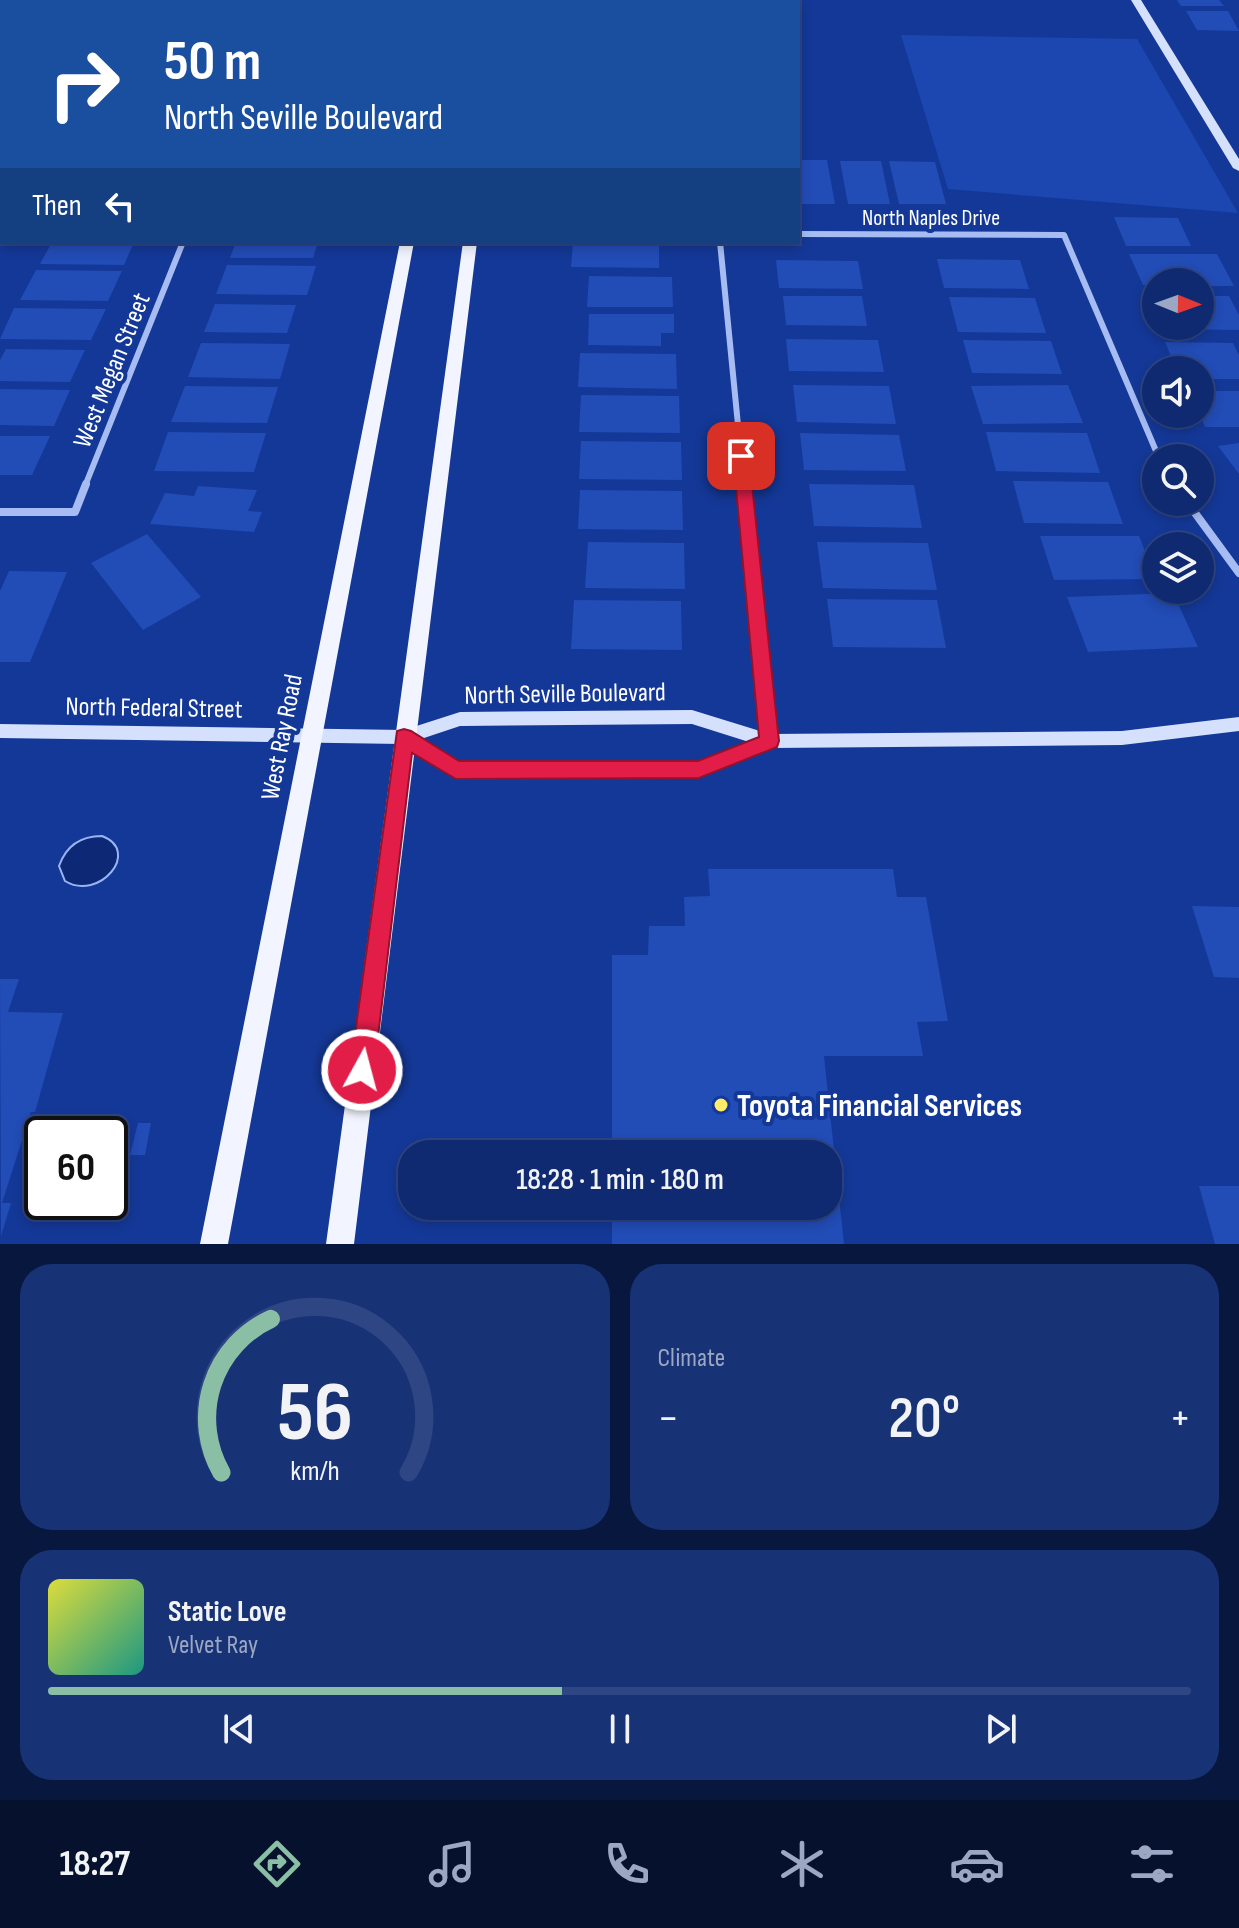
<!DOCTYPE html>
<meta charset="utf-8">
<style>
:root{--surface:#0f2a71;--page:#183276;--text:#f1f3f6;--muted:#9ba7c3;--line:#2f4684;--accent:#8abfa5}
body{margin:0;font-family:"Sofia Sans Condensed",sans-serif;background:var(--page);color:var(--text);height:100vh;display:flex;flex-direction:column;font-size:30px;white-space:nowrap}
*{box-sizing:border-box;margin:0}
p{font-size:26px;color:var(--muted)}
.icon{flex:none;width:44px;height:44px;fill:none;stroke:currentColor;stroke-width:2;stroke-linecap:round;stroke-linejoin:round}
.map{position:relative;height:1244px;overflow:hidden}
.sheet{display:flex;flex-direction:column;gap:20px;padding:20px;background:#08173e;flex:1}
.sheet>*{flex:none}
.guide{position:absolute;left:0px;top:0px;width:800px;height:244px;box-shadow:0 4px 12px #0003,0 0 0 2px var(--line);background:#1a4fa0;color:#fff;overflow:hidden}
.needle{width:52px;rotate:91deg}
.controls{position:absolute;left:1142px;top:268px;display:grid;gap:16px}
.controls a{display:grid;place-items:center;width:72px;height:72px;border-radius:50%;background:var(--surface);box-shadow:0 4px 12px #0003,0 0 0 2px var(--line);font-size:40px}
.speed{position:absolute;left:24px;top:1116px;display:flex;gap:16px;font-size:40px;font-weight:700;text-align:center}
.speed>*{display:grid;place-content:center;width:104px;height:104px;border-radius:50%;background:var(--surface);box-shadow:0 4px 12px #0003,0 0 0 2px var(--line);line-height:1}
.speed .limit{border:4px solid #111;border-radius:12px;background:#fff;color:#111}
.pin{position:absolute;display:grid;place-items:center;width:68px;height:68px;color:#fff;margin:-34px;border-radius:16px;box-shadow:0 4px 12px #0006}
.me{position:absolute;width:88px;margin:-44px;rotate:7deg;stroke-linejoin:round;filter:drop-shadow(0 0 6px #0008)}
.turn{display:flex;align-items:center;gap:28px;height:168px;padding:0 32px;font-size:36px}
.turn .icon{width:104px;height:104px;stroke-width:2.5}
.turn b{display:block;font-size:56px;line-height:68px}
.then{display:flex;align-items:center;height:76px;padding:0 32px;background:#0003;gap:16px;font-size:30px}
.big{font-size:60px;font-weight:600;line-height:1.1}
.sheet .widget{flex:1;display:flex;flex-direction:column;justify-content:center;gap:12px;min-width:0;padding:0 28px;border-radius:32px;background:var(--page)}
.sheet .dial{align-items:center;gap:0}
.dial svg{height:208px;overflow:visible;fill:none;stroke:var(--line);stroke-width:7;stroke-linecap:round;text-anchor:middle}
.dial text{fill:var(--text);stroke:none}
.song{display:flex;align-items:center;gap:24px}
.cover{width:96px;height:96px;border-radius:12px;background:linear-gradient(135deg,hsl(60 70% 55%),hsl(170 70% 35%))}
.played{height:8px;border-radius:4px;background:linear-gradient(90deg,var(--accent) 45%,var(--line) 45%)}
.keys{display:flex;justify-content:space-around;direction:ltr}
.heat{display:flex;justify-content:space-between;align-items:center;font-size:44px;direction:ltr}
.sheet .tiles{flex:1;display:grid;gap:20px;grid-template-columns:1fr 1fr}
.widget:last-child{grid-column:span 2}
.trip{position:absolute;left:398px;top:1140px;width:444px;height:80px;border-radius:32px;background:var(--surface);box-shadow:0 4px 12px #0003,0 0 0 2px var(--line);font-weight:600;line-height:80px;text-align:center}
.dock{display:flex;height:128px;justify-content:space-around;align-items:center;background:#06112d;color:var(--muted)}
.dock .icon{width:56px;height:56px}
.dock .on{color:var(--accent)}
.dock b{font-size:36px;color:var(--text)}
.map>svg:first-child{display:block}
.green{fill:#1c47b1}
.water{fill:#0d2874;stroke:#99b4f5;stroke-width:2}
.building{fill:#224cb6}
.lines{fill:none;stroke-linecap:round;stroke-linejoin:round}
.street-far1{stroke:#a6bcf2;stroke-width:6}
.street{stroke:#a6bcf2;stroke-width:8}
.secondary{fill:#d5e0fc;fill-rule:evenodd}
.primary{fill:#f2f5ff;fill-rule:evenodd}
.route{fill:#e11d48;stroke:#92132f;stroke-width:2}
.poi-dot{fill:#ffec68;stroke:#143897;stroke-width:3}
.labels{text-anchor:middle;stroke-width:8;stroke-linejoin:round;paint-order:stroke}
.far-street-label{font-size:22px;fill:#fff;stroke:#143897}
.street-label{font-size:26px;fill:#fff;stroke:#143897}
.near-poi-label{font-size:32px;font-weight:bold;fill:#fff;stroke:#143897;text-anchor:start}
</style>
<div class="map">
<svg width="1239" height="1244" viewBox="0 0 1239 1244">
<rect width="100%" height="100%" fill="#143897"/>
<path class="green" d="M901,35L1137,39L1238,213L948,189Z"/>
<path class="water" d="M102,836C142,851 99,902 65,881L59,866C66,846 81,836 102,836Z"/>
<path class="building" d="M1177,0H1219L1224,6H1181Z
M1186,11H1228L1239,31L1197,30Z
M798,160H827L835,204H798Z
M840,161H881L890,204H848Z
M889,161L935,162L946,204H899Z
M1114,217L1178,218L1191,246H1126Z
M52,242H134L124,265L40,264Z
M236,242H318L313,258H230Z
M573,242H659V268L571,267Z
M1129,254H1217L1234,286H1200V282H1156V285H1143Z
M937,259L1020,260L1029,289L944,288Z
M776,260L858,261L863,289L779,288Z
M227,265L316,266L307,295L216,294Z
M36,270L122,271L108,301L20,300Z
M589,276L672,277L673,307H587Z
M1144,295H1156V324Z
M783,296H862L867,326L786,325Z
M1200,296H1229L1239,315V330L1163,329V326H1200Z
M949,297L1035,298L1046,333L958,332Z
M215,304L296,305L287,333L204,332Z
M14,308L106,309L91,340L0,339Z
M589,314H674V333H661V346L588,345Z
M786,339L878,340L884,372L789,371Z
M963,340L1051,341L1062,374L972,373Z
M1165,342L1233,343L1239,355V379H1200V370H1177Z
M201,343L290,344L280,379L188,377Z
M6,349L85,350L70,382L0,381V360Z
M580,353L676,354L677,389L578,387Z
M793,385L889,386L896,424L797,422Z
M1068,385L1083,423L983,424L971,386Z
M185,386L278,387L267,423L171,422Z
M0,389L70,390L54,426L0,425Z
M1200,391H1239V427H1205L1200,415Z
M581,395L679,396L680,433L579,432Z
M168,432L266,433L254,472L154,471Z
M986,432L1087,433L1100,473L996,471Z
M800,433L899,435L906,471L804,470Z
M0,436H50L32,475H0Z
M581,441L681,442L682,480L579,479Z
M1239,443V474L1218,446Z
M1013,481L1108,482L1123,524L1024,523Z
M809,484L914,485L922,528L814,526Z
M198,486L257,490L248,511L262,512L254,532L150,524L165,493L194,496Z
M580,490L682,491L683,530L578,529Z
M147,534L201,597L143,630L91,563Z
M1040,536H1139L1156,579L1054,580Z
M588,542L684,543L685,589L585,588Z
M817,542L928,543L937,590L823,588Z
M9,571L67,572L30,662H0V591Z
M1173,593L1198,647L1088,652L1067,597Z
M827,599L937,600L946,648L833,647Z
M574,600L681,601L682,650L571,649Z
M708,869H893L897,897H926L948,1021L917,1022L923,1056H824L844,1244H612V1206H828V1154H612V955H648L649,926H685L684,897L710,896Z
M1192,906L1239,907V978L1214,977Z
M0,979H19L8,1012L63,1013L35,1112H31L2,1203H11L1,1236Z
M138,1123H151L145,1155H130Z
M1199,1186H1239V1244H1215Z"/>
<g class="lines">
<path class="street-far1" d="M798,234L1064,235L1159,458
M720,242L744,486
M85,486L183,242"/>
<path class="street" d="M744,484L770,741
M1187,502L1239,573
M0,512H75L86,484"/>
<path class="secondary" d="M1131,0H1141L1239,159V171L1233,168Z
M692,710L770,734L1122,731L1239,717V731L1122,745L771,748L699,778H456L401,744L0,738V724L404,730L460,712ZM692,724L749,742L698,762H459L421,739L460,726Z"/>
<path class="primary" d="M446,0H458V2H446Z
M496,0H508V2H496Z
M400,242H414L228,1244H200Z
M463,242H477L354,1244H326Z"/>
</g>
<path class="route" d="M741,451L749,456L779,741L777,747L699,778L456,779L412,753L374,1070L370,1078L362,1082L354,1078L350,1070L397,731L404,729L411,731L459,761H698L759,737L733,456Z"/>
<circle class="poi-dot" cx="721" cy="1105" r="8"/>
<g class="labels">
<g class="far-street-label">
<text x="931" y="225">North Naples Drive</text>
</g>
<g class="street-label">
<text transform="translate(111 370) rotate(-68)" y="9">West Megan Street</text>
<text transform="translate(565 693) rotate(-1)" y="9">North Seville Boulevard</text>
<text transform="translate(154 707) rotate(1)" y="9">North Federal Street</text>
<text transform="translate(281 737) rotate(-79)" y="9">West Ray Road</text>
</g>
<g class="near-poi-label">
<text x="737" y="1116">Toyota Financial Services</text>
</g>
</g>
</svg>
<div class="controls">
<a><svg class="needle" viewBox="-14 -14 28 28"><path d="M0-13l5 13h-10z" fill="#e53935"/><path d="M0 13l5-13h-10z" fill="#9ba7c3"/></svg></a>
<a><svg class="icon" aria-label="sound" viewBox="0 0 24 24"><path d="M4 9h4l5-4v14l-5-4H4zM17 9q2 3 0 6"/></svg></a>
<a><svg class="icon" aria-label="search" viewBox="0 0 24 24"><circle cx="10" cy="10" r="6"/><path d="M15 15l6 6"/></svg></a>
<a><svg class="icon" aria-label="layers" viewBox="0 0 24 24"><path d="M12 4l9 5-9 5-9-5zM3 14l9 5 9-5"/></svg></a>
</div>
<div class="speed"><div class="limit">60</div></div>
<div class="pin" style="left:741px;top:456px;background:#d93025"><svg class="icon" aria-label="arrive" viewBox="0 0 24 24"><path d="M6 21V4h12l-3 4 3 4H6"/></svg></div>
<svg class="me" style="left:362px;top:1070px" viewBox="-20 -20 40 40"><circle r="17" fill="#e11d48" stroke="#fff" stroke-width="3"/><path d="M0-11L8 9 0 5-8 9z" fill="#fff"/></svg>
<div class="trip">18:28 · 1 min · 180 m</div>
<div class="guide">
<div class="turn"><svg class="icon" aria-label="right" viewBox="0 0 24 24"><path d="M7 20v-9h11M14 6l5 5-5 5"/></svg><div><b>50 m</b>North Seville Boulevard</div></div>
<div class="then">Then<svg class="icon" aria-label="left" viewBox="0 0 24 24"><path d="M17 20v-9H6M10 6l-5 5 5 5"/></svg></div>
</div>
</div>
<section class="sheet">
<div class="tiles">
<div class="widget dial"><svg viewBox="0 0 100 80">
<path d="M14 69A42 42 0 1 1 86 69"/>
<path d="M14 69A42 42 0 0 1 33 10" stroke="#8abfa5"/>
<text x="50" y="56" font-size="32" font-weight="700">56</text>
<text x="50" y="72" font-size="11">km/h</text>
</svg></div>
<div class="widget"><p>Climate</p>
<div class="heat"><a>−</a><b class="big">20°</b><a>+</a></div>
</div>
<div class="widget">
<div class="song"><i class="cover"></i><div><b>Static Love</b><p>Velvet Ray</p></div></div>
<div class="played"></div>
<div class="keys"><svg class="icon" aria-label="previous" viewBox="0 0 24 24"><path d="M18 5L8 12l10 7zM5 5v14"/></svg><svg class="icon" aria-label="pause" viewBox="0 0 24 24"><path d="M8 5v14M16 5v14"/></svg><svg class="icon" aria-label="next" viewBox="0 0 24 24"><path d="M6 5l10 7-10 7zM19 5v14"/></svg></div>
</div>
</div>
</section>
<nav class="dock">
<b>18:27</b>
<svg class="icon on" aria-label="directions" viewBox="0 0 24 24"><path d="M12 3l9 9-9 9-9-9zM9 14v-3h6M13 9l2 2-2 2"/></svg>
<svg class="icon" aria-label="music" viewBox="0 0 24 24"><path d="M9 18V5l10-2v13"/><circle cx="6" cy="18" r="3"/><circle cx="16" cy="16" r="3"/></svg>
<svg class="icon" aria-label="phone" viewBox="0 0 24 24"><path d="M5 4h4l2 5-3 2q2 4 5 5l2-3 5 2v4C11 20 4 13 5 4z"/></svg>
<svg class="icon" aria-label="climate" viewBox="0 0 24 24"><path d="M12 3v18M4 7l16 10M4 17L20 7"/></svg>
<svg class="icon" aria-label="car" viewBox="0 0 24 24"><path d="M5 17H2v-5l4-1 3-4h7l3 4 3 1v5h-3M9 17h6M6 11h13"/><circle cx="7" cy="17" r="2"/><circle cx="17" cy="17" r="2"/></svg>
<svg class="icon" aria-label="filters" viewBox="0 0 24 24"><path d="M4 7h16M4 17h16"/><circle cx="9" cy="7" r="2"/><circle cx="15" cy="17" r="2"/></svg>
</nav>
